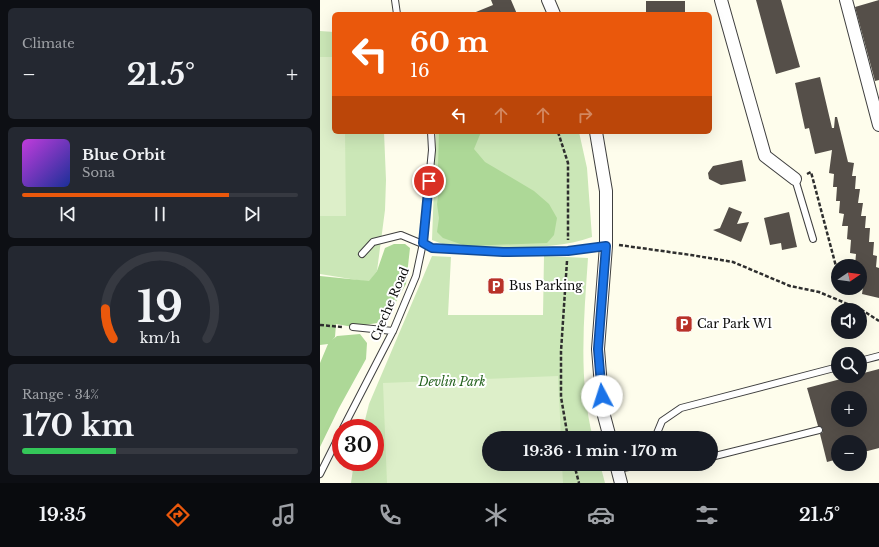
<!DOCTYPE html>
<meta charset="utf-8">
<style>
:root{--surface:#171b24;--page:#242831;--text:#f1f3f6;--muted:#9ea1a6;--line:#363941;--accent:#ea580c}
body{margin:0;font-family:"Libre Baskerville",serif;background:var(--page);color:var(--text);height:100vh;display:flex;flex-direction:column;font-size:15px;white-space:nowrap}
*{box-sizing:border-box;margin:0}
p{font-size:13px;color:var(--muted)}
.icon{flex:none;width:22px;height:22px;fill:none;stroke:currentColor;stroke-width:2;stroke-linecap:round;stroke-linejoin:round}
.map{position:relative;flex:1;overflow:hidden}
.panel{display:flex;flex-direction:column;gap:8px;padding:8px;background:#0d0f14;width:320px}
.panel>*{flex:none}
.top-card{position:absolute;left:12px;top:12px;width:380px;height:122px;border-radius:6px;box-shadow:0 4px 16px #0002;background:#ea580c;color:#fff;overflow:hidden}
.needle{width:26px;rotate:77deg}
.controls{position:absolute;left:511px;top:259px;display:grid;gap:8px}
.controls a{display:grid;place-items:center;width:36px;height:36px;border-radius:50%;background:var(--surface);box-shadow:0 4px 16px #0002;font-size:20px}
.speed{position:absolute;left:12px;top:419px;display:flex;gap:8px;font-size:20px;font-weight:700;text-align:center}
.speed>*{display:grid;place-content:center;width:52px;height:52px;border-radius:50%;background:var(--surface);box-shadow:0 4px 16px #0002;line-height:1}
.speed .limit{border:6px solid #d22;background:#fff;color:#111}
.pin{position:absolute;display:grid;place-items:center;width:34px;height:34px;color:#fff;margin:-17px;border:2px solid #fff;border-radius:50%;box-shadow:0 1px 4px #0007}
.me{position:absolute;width:44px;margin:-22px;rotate:355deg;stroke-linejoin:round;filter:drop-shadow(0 0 3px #0008)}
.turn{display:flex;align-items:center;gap:14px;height:84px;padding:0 12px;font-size:18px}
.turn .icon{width:52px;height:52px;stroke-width:2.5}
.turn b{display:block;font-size:28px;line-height:34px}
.lanes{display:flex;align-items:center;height:38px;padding:0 12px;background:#0003;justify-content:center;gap:20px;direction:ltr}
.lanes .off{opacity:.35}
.big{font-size:30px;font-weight:700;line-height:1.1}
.panel .widget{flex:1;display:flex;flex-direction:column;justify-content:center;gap:6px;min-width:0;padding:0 14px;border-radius:6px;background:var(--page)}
.panel .dial{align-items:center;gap:0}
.dial svg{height:104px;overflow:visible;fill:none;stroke:var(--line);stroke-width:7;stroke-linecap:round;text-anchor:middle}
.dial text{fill:var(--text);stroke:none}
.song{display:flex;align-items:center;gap:12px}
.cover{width:48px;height:48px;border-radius:6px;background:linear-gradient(135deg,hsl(290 70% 55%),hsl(230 70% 35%))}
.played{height:4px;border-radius:2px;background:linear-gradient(90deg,var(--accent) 75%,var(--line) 75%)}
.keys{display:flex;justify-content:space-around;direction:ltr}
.heat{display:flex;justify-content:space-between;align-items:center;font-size:22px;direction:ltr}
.charge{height:6px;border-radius:3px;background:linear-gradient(90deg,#34c759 34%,var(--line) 0)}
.trip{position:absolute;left:162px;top:431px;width:236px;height:40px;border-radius:20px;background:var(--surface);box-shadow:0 4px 16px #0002;font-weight:700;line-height:40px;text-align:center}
.tabs{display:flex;height:64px;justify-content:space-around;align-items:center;background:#090b0e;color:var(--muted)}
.tabs .icon{width:28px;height:28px}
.tabs .active{color:var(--accent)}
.tabs b{font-size:18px;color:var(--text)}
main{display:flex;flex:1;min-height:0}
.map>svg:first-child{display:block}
.green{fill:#cbe7b7}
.forest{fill:#add897}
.pitch{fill:#ddefc9}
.building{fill:#554f49;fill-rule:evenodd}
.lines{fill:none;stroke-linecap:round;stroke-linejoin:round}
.service-casing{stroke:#3f3f3f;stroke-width:8}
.minor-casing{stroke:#3f3f3f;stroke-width:14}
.path{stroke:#2e2e2e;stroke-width:2.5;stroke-dasharray:4 2;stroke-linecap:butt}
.service{stroke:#fff;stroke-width:6}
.minor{stroke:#fff;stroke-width:12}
.route-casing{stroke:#114b97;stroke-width:10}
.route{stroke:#1a73e8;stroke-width:7}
.labels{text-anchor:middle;stroke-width:4;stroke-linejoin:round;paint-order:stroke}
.poi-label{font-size:12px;fill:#0c0c0c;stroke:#fff;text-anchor:start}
.street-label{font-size:12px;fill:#0c0c0c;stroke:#fff}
.park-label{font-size:12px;font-style:italic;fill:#25621f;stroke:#fff}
</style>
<main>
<section class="panel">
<div class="widget"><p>Climate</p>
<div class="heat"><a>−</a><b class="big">21.5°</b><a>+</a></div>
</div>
<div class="widget">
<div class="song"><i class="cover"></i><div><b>Blue Orbit</b><p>Sona</p></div></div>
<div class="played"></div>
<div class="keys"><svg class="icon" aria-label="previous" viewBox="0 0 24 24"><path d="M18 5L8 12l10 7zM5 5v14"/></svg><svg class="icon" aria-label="pause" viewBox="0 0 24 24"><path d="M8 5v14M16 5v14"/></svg><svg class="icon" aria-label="next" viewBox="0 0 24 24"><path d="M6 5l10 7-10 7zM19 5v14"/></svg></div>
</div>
<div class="widget dial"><svg viewBox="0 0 100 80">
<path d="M14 69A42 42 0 1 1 86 69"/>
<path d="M14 69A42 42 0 0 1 8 46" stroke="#ea580c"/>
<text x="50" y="56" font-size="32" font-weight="700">19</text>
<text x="50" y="72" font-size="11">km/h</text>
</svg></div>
<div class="widget"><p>Range · 34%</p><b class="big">170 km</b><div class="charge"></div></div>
</section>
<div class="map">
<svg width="559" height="483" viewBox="0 0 559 483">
<rect width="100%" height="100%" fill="#fefdec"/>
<path class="green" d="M0,31L14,32V132H64L66,180L65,210L57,271L49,282L0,274Z
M116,132H259L267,168L272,237C234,251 181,247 140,247L128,246L112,240Z
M112,256L131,257L128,315H223L224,256L268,258C264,317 258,380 273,438H169V464H280L285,483H31L34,462H55V428H43L49,404Z"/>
<path class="forest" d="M119,132H161L154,149L165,162L214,191L229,204L237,218L234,235L227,243L146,246L123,238L117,232L119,218L117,204L120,180L118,167Z
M74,244H85L90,248L86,284L73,307L57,323L33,327L16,324L15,337L12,340L17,336L40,334L47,343L46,359L19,408L0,447V363L8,344L0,345V276L49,281L57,271L65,248Z"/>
<path class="pitch" d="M0,57H14V132H25L26,216H0Z
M238,376L241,438H169V464H242L243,483H67L63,383Z"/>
<path class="building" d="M171,0H191L197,14H151L173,5Z
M436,0H461L480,67L456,74Z
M559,0V80L555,81L535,7Z
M326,1H365V14H326Z
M500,77L512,128H514L515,117H517L528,162L534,163L532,176H536L535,189H540L538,203H543L541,216H546L545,228H550L549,242H554L553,255L557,256L556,267L559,268V298L542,294L544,280L540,279V266L535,265L536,254L530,253L531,240L527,239L528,226H522L524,214L519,213L520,201H516L517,187H513L514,174L509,173L512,150L495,154L489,128L485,129L475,83Z
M422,160L426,181L401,185L389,179L388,173L393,166Z
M409,207L422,212L417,224L429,222L421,242L393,230L400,228Z
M469,212L477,247L462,250L461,243L450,245L444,218Z
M559,369V448L540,453V442H518V459L507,462L500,434L503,432V429L498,426L487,388L532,376H540V374ZM518,398H540V420H518Z"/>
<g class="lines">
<g class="service-casing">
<path id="service" d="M75,0L77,14
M475,179L493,239
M42,254L53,242L81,235L112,248L183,252L248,251L286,246
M33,327L73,331
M540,361L559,356
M23,428L73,331L96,276L103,243L112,150L111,132
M335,438L342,421L361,408L518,367
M391,457L499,430
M344,464L356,466L365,464
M297,469L326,464
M0,474L21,432"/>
</g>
<g class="minor-casing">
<path id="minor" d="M228,0L234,14
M401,0L445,156L475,179
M526,0L559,125
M276,132L286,191V246L278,349L283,412L290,438
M296,464L301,483"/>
</g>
<path class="path" d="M238,132L248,163V240
M487,174L491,172L518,274
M299,245L371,255L413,262L470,286L499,292L542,310L559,321
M247,261L241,351V397L248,438
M0,325L22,327
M254,464L259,483"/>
<use href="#service" class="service"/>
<use href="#minor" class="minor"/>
</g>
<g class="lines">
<g class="route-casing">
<path id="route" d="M109,181L103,243L112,248L183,252L248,251L286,246L278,349L282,396"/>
</g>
<use href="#route" class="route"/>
</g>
<defs>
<g id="parking-square" transform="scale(0.9)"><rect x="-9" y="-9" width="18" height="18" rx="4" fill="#b83229" stroke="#fff"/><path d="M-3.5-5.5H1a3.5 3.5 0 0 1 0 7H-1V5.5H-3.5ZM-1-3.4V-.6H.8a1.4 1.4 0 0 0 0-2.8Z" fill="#fff"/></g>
</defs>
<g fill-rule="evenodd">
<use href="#parking-square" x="176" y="286"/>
<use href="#parking-square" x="364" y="324"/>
</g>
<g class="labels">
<g class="poi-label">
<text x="189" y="290">Bus Parking</text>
<text x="377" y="328">Car Park W1</text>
</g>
<g class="street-label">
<text transform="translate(70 304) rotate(-67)" y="4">Creche Road</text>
</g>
<g class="park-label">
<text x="132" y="386">Devlin Park</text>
</g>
</g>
</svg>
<div class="controls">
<a><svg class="needle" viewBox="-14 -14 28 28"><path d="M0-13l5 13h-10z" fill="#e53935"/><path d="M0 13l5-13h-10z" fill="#9ea1a6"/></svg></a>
<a><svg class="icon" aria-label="sound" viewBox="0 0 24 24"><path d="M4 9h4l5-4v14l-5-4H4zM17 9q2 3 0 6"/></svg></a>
<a><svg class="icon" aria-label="search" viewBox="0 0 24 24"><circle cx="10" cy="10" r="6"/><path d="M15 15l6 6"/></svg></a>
<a>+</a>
<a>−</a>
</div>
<div class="speed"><div class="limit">30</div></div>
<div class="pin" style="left:109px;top:181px;background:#d93025"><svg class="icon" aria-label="arrive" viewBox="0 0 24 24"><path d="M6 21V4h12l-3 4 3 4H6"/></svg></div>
<svg class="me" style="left:282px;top:396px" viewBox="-20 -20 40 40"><circle r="19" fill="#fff"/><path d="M0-13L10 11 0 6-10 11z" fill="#1a73e8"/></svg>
<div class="trip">19:36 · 1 min · 170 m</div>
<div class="top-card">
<div class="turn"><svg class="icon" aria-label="left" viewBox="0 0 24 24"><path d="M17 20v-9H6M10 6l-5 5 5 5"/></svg><div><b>60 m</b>16</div></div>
<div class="lanes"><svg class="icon" aria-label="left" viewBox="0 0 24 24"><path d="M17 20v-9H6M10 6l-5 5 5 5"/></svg><svg class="icon off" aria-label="ahead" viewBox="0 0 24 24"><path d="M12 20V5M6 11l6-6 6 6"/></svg><svg class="icon off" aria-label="ahead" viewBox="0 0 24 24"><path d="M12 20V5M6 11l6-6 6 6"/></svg><svg class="icon off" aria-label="right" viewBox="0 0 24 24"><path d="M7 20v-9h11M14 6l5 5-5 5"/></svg></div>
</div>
</div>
</main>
<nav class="tabs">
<b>19:35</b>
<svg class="icon active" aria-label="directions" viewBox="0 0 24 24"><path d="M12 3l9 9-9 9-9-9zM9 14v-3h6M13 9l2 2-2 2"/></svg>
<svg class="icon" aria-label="music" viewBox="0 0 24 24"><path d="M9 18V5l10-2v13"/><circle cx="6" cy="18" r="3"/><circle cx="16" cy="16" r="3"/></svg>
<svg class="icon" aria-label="phone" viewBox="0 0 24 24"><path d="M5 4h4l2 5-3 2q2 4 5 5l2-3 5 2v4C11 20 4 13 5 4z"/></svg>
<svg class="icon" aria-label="climate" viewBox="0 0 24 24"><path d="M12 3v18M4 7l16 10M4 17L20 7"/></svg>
<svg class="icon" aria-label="car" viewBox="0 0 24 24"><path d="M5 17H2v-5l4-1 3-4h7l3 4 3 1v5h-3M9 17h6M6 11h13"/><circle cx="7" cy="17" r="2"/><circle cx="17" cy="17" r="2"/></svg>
<svg class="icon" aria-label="filters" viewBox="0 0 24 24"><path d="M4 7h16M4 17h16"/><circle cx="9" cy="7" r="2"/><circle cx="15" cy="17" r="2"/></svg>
<b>21.5°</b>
</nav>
